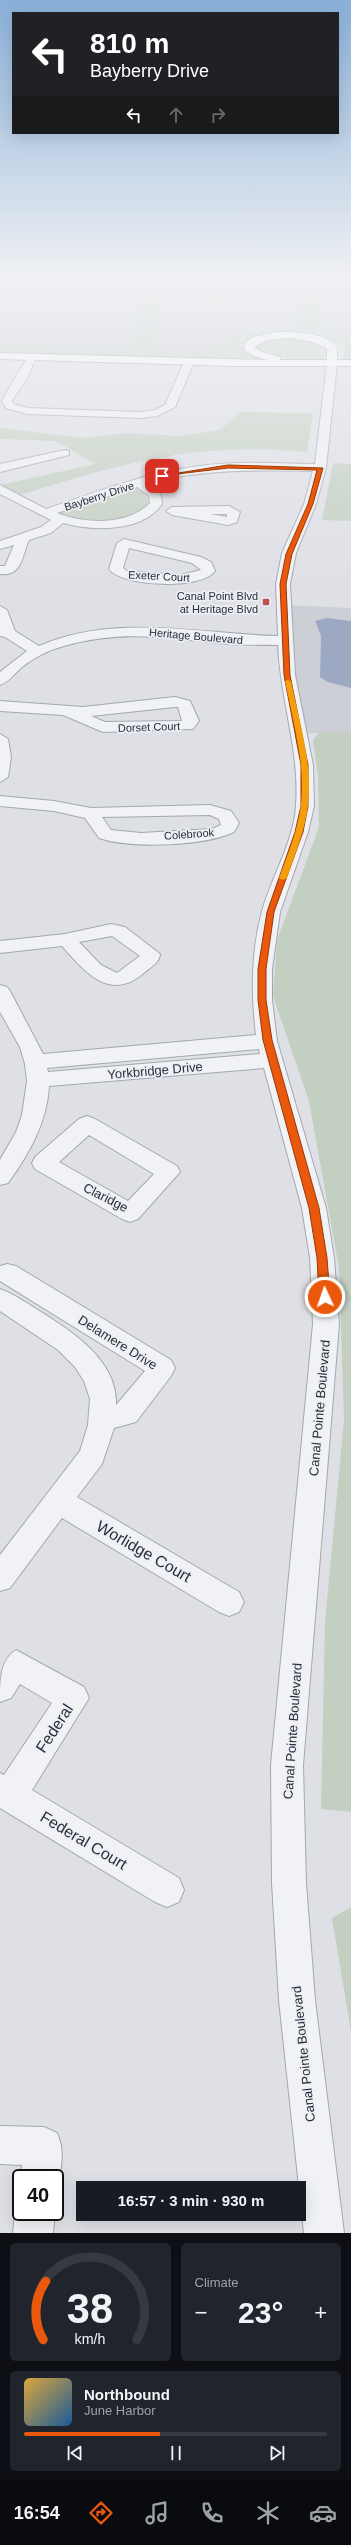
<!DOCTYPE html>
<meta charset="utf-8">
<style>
:root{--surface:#171b24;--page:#20242c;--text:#f1f3f6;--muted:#9ea1a6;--line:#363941;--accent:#ea580c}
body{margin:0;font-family:Helvetica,sans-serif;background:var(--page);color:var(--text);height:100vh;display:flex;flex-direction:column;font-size:15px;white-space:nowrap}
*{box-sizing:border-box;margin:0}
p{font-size:13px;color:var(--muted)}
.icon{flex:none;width:22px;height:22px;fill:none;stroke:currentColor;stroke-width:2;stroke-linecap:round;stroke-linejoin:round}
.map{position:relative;height:2233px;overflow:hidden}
.side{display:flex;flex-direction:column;gap:10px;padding:10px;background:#0d0f14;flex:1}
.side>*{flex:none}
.banner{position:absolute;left:12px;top:12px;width:327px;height:122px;border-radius:0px;box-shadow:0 4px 16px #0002;background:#202124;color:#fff;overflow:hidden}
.speed{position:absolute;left:12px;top:2169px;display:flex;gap:8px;font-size:20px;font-weight:700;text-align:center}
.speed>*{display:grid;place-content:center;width:52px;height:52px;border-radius:50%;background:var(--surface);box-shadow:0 4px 16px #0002;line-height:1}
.speed .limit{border:2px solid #111;border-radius:6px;background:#fff;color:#111}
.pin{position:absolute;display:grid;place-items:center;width:34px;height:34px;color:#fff;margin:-17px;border-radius:8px;box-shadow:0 2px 6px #0006}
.me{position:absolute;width:44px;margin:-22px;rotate:357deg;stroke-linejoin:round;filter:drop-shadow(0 0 3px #0008)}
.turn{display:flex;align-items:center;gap:14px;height:84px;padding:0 12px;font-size:18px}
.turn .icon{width:52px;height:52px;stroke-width:2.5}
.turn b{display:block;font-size:28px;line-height:34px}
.lanes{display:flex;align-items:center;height:38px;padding:0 12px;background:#0003;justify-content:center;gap:20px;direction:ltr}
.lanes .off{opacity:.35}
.big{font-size:30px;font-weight:700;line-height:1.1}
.side .card{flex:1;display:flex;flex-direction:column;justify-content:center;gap:6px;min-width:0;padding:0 14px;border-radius:6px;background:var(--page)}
.side .dial{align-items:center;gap:0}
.dial svg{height:104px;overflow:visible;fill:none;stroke:var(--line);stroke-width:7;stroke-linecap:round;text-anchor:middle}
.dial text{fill:var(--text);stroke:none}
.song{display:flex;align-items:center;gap:12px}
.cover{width:48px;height:48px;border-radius:6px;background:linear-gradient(135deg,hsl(40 70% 55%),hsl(210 70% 35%))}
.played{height:4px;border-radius:2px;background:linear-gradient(90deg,var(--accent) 45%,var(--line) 45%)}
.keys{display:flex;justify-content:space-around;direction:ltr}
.heat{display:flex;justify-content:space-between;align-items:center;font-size:22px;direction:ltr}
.side .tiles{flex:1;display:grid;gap:10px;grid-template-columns:1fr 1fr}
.card:last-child{grid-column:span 2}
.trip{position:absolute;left:76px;top:2181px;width:230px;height:40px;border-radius:0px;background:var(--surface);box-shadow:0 4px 16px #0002;font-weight:700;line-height:40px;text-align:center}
.tabs{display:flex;height:64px;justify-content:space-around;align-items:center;background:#090b0e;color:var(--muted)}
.tabs .icon{width:28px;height:28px}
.tabs .current{color:var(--accent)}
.tabs b{font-size:18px;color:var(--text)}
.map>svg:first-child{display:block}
.built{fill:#cdcfd7}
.green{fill:#c2cfc1}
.water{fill:#9da9c3}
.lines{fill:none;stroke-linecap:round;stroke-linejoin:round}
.minor-casing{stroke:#a4a7af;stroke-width:2}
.major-casing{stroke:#9fa3b1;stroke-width:2}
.minor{fill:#f1f2f5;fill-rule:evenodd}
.major{fill:#fff;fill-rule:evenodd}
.route{fill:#ea580c;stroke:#983908}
.slow{fill:#f59e0b}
.poi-dot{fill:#bf5150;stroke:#eeeff4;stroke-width:1.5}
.labels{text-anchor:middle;stroke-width:3.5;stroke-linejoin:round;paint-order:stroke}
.far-street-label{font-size:11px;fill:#292d3b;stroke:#eeeff4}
.far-poi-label{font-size:11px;fill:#292d3b;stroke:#eeeff4;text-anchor:end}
.street-label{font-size:13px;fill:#292d3b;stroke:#eeeff4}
.near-street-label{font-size:16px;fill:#292d3b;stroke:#eeeff4}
</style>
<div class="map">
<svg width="351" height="2233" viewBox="0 0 351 2233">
<rect width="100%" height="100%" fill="#dee0e6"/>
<path class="built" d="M0,275H351V359H343L345,348L342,344L306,333H279L251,337L240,345L246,353L259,359L0,353Z
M284,605L351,608V733H298Z"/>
<path class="green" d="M0,275H95L0,281Z
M145,275H169L153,349L175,354L211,351L238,335L296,324V275H320L322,329L351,338V359H343L345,348L342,344C312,331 269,324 240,345L246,353L259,359L0,353V346L130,351Z
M203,275H230L227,305H200Z
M288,338C303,339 319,339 327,352L323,360C302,359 269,362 253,345L267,339Z
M240,412L313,413L307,452C196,441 118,464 14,497L0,489V485L95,464L56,441L0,439V428L84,438L125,433L180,436L220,430Z
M333,463L351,464V521L322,520Z
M135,487L142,490L149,503C123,526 91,522 60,516V512Z
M318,733H351V1812L321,1809L325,1622L344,1420L339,1268L309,1101L273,996L277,940L319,827L318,777L313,741Z
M351,1907V2031L332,1918Z"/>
<path class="water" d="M327,618L351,621V688L328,682L320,677L321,636L315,621Z"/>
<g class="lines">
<g class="minor-casing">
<path id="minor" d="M31,354L36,357L29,375L12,401L14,404L28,408L141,412L155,410L165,405L185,360L194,362L175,407L157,416L141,418L27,414L6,408L2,401C6,394 27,355 31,354Z
M332,360L337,363L326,468L316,504L296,553L290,584L295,675L313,765L314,806L308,832L280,912L272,969V1000L277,1041L326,1208L334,1258L339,1324L303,1765L306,1883L315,2000L344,2233H304L279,2000L272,1883L271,1765L313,1324L310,1258L302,1208L264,1068L49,1086C47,1123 29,1154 8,1183L0,1185V1160L16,1132L22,1115L27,1081L25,1064L20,1047L0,1012V985L7,987L10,991L43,1054L256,1035C251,994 251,952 262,911C272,876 294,841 296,805C300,751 280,699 278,645C258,645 238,645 218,643C162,637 119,630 64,646C49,650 33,658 21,668C14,674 9,682 0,685V672L27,651L5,637L0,636V606L7,610L15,631L39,646C116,613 198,634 278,636L276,584L282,553L304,504L313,471C257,470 203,469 148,483L161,495L162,504C142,533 92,531 63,523L51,533L29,540C21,559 22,576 0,574V566H5L14,545L0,549V541L41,527L51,520L0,494V485L46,509C91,494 134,477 181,469C225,460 270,463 315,464L327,363ZM137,487L149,496L150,503C127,526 85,524 57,513ZM259,1049L260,1054L48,1072L47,1068Z
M65,450L69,451V455L0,472V464Z
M229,506L240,512L237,522L228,525L172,515L166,511L172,507ZM210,514H227V517Z
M124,539L201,557L211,562L215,571C202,590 122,587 109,569L117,543ZM129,548L192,563L201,570L180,575L127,571L123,568Z
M175,697L190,701L199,721L193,729L103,732L63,715L0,711V701L83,707ZM175,707H178L182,721L105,722L91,716Z
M0,734L8,739L11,757L8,777L0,782Z
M0,796L54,801L91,808L210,805L231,811L239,823L234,832C204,846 131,849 99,838L85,818L54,811L0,806ZM210,815L219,819L221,825L212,829L141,833L111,830L102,817Z
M111,924L125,927L160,954C160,962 151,967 145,972C110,1003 85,972 62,946L0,953V941L65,934ZM112,936L140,956L117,973L101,965L79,942Z
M87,1116L95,1119L177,1166L180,1172L138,1219L130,1222L122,1219L35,1169L32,1163L35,1157L79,1119ZM89,1135L154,1174L128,1201L59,1162Z
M7,1264L16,1266L171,1360L175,1368L171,1376L136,1422L114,1428L102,1464L77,1497L239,1592L244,1602L239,1612L229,1616L219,1612L62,1518L10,1588L0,1591V1555L80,1451L88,1425L90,1399L84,1381L75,1367L58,1350L0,1311V1289C14,1294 25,1302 38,1310C71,1331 118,1360 116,1405L145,1371L0,1281V1266Z
M16,1650L84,1687L89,1698L32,1790L179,1878L184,1890L179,1902L167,1907L155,1902L0,1808V1773L4,1775L52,1703L20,1684L11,1698L0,1702C0,1680 0,1660 16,1650Z
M0,2126L44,2127L57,2133C65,2150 62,2170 55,2188V2178L21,2179L22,2165L0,2164Z
M21,2199V2212H55L53,2233H13L15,2212Z"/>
</g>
<g class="major-casing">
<path id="major" d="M278,332C295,332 325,332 337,347V360H351V366H233L0,359V353L268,360L254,356L245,350L244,344L253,337ZM290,338L312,342L327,348V360H280V357L262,352L254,347L267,340Z"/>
</g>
<use href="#minor" class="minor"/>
<use href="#major" class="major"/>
</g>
<linearGradient id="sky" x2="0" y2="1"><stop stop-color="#8ab0d9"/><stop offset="0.47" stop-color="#f0f1f4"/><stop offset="1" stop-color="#f0f1f4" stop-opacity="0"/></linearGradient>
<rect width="351" height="587" fill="url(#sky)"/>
<path class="route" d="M228,465L323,468L313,504L292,554L286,584L290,675L308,765V806L303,832L274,912L266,969V1000L272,1040L319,1208L327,1258L330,1297L325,1301L319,1297L317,1258L309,1208L263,1040L258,1000V969L267,912L295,832L301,806V765L284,675L280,584L286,554L308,504L317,470L228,468L160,476Z"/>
<path class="slow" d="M288,680L291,681C299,721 313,764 308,805C305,830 295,854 287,878L283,880L279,878C288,854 298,830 301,805C306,764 293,721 285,681Z"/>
<rect class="poi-dot" x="262" y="598" width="8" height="8" rx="2"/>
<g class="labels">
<g class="far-street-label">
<text transform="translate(99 496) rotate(-18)" y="4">Bayberry Drive</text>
<text transform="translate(159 576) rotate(3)" y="4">Exeter Court</text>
<text transform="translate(196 636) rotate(5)" y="4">Heritage Boulevard</text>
<text transform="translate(149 727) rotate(-2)" y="4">Dorset Court</text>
<text transform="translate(189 834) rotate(-4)" y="4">Colebrook</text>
</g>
<g class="far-poi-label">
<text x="258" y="600">Canal Point Blvd<tspan x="258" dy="13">at Heritage Blvd</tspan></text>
</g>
<g class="street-label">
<text transform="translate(155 1070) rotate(-5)" y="5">Yorkbridge Drive</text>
<text transform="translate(106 1197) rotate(27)" y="5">Claridge</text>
<text transform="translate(118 1342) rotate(32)" y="5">Delamere Drive</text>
<text transform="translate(319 1408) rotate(-85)" y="5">Canal Pointe Boulevard</text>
<text transform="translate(292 1731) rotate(-86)" y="5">Canal Pointe Boulevard</text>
<text transform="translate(303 2054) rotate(-96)" y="5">Canal Pointe Boulevard</text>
</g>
<g class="near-street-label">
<text transform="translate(144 1551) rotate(30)" y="6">Worlidge Court</text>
<text transform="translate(54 1728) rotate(-57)" y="6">Federal</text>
<text transform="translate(84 1840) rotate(31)" y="6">Federal Court</text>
</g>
</g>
</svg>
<div class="speed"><div class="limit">40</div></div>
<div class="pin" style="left:162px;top:476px;background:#d93025"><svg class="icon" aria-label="arrive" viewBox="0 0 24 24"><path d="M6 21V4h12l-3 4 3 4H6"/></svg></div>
<svg class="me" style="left:325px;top:1297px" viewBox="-20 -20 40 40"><circle r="17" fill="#ea580c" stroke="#fff" stroke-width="3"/><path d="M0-11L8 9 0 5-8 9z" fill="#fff"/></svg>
<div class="trip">16:57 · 3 min · 930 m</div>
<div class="banner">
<div class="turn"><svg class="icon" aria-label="left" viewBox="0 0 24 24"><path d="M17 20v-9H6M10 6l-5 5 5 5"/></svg><div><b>810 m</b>Bayberry Drive</div></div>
<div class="lanes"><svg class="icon" aria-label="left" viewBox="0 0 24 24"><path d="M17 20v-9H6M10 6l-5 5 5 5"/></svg><svg class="icon off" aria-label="ahead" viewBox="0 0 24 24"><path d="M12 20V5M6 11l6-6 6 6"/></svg><svg class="icon off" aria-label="right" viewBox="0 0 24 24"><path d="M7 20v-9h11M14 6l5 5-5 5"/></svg></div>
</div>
</div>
<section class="side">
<div class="tiles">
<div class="card dial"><svg viewBox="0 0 100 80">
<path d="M14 69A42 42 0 1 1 86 69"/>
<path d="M14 69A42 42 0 0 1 16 24" stroke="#ea580c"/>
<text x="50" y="56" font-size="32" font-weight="700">38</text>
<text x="50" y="72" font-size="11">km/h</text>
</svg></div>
<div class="card"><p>Climate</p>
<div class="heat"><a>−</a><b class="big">23°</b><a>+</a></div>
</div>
<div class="card">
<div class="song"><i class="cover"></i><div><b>Northbound</b><p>June Harbor</p></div></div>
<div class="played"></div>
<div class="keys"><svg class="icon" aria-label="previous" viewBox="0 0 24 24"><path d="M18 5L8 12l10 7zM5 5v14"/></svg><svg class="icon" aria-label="pause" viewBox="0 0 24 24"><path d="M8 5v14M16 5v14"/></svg><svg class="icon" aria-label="next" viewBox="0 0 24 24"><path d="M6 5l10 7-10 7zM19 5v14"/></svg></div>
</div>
</div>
</section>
<nav class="tabs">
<b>16:54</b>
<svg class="icon current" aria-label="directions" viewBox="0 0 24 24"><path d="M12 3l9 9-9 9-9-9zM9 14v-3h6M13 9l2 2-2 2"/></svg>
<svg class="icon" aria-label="music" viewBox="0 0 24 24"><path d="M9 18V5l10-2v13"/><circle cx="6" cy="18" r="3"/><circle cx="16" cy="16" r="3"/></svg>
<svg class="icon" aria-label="phone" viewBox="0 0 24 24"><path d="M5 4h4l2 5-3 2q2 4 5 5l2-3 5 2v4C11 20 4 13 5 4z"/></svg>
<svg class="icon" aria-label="climate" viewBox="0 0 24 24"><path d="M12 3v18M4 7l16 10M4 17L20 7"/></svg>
<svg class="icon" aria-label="car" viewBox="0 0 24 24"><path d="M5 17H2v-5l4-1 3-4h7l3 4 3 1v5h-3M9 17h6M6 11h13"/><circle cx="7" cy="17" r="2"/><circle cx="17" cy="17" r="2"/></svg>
</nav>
